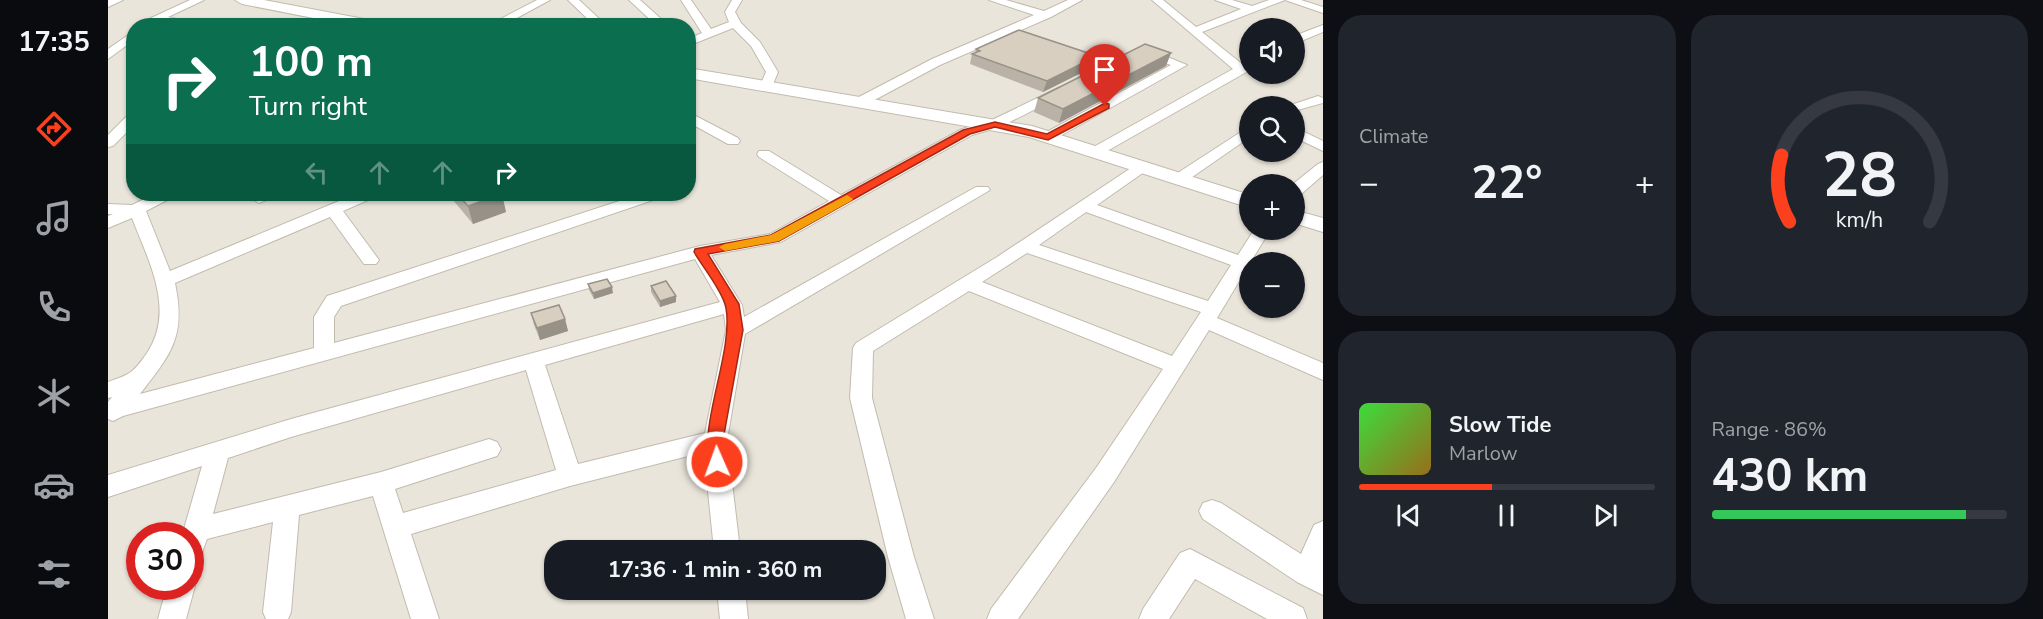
<!DOCTYPE html>
<meta charset="utf-8">
<style>
:root{--surface:#171b24;--page:#20242c;--text:#f1f3f6;--muted:#9ea1a6;--line:#363941;--accent:#fc3f1d}
body{margin:0;font-family:"Nunito Sans",sans-serif;background:var(--page);color:var(--text);height:100vh;display:flex;flex-direction:column;font-size:22px;white-space:nowrap}
*{box-sizing:border-box;margin:0}
p{font-size:20px;color:var(--muted)}
.icon{flex:none;width:33px;height:33px;fill:none;stroke:currentColor;stroke-width:2;stroke-linecap:round;stroke-linejoin:round}
.map{position:relative;flex:1;overflow:hidden}
.drawer{display:flex;flex-direction:column;gap:15px;padding:15px;background:#0d0f14;width:720px}
.drawer>*{flex:none}
.guide{position:absolute;left:18px;top:18px;width:570px;height:183px;border-radius:24px;box-shadow:0 2px 4px #0004;background:#0b6e4f;color:#fff;overflow:hidden}
.tools{position:absolute;left:1131px;top:18px;display:grid;gap:12px}
.tools a{display:grid;place-items:center;width:66px;height:66px;border-radius:50%;background:var(--surface);box-shadow:0 2px 4px #0004;font-size:30px}
.speed{position:absolute;left:18px;top:522px;display:flex;gap:12px;font-size:30px;font-weight:700;text-align:center}
.speed>*{display:grid;place-content:center;width:78px;height:78px;border-radius:50%;background:var(--surface);box-shadow:0 2px 4px #0004;line-height:1}
.speed .limit{border:9px solid #d22;background:#fff;color:#111}
.pin{position:absolute;display:grid;place-items:center;width:51px;height:51px;color:#fff;margin:-62px -26px;border-radius:50% 50% 50% 0;rotate:-45deg;box-shadow:0 0 6px #0007}
.pin .icon{rotate:45deg}
.me{position:absolute;width:66px;margin:-33px;rotate:358deg;stroke-linejoin:round;filter:drop-shadow(0 0 4px #0008)}
.turn{display:flex;align-items:center;gap:21px;height:126px;padding:0 24px;font-size:27px}
.turn .icon{width:78px;height:78px;stroke-width:2.5}
.turn b{display:block;font-size:42px;line-height:51px}
.lanes{display:flex;align-items:center;height:57px;padding:0 24px;background:#0003;justify-content:center;gap:30px;direction:ltr}
.lanes .off{opacity:.35}
.big{font-size:45px;font-weight:700;line-height:1.1}
.drawer .card{flex:1;display:flex;flex-direction:column;justify-content:center;gap:9px;min-width:0;padding:0 21px;border-radius:24px;background:var(--page)}
.drawer .dial{align-items:center;gap:0}
.dial svg{height:156px;overflow:visible;fill:none;stroke:var(--line);stroke-width:7;stroke-linecap:round;text-anchor:middle}
.dial text{fill:var(--text);stroke:none}
.song{display:flex;align-items:center;gap:18px}
.cover{width:72px;height:72px;border-radius:9px;background:linear-gradient(135deg,hsl(120 70% 55%),hsl(40 70% 35%))}
.played{height:6px;border-radius:3px;background:linear-gradient(90deg,var(--accent) 45%,var(--line) 45%)}
.keys{display:flex;justify-content:space-around;direction:ltr}
.heat{display:flex;justify-content:space-between;align-items:center;font-size:33px;direction:ltr}
.charge{height:9px;border-radius:4px;background:linear-gradient(90deg,#34c759 86%,var(--line) 0)}
.drawer .tiles{flex:1;display:grid;gap:15px;grid-template-columns:repeat(2,1fr)}
.trip{position:absolute;left:436px;top:540px;width:342px;height:60px;border-radius:24px;background:var(--surface);box-shadow:0 2px 4px #0004;font-weight:700;line-height:60px;text-align:center}
main{display:flex;flex:1;min-height:0}
.dock{display:flex;flex-direction:column;width:108px;justify-content:space-around;align-items:center;background:#090b0e;color:var(--muted)}
.dock .icon{width:42px;height:42px}
.dock .on{color:var(--accent)}
.dock b{font-size:27px;color:var(--text)}
.map>svg:first-child{display:block}
.residential{fill:#eae5da;fill-rule:evenodd}
.lines{fill:none;stroke-linecap:round;stroke-linejoin:round}
.minor-casing{stroke:#c2bbae;stroke-width:2}
.tertiary-casing{stroke:#c2bbae;stroke-width:2}
.minor{fill:#fff;fill-rule:evenodd}
.tertiary{fill:#fff;fill-rule:evenodd}
.wall{fill:#bab2a6}
.shaded-wall{fill:#979187}
.building{fill:#d8cfc1;stroke:#979187;stroke-width:1.5}
.route{fill:#fc3f1d;stroke:#a42913;stroke-width:1.5}
.slow{fill:#f59e0b}
</style>
<main>
<nav class="dock">
<b>17:35</b>
<svg class="icon on" aria-label="directions" viewBox="0 0 24 24"><path d="M12 3l9 9-9 9-9-9zM9 14v-3h6M13 9l2 2-2 2"/></svg>
<svg class="icon" aria-label="music" viewBox="0 0 24 24"><path d="M9 18V5l10-2v13"/><circle cx="6" cy="18" r="3"/><circle cx="16" cy="16" r="3"/></svg>
<svg class="icon" aria-label="phone" viewBox="0 0 24 24"><path d="M5 4h4l2 5-3 2q2 4 5 5l2-3 5 2v4C11 20 4 13 5 4z"/></svg>
<svg class="icon" aria-label="climate" viewBox="0 0 24 24"><path d="M12 3v18M4 7l16 10M4 17L20 7"/></svg>
<svg class="icon" aria-label="car" viewBox="0 0 24 24"><path d="M5 17H2v-5l4-1 3-4h7l3 4 3 1v5h-3M9 17h6M6 11h13"/><circle cx="7" cy="17" r="2"/><circle cx="17" cy="17" r="2"/></svg>
<svg class="icon" aria-label="filters" viewBox="0 0 24 24"><path d="M4 7h16M4 17h16"/><circle cx="9" cy="7" r="2"/><circle cx="15" cy="17" r="2"/></svg>
</nav>
<div class="map">
<svg width="1215" height="619" viewBox="0 0 1215 619">
<rect width="100%" height="100%" fill="#f6f3ec"/>
<path class="residential" d="M0,0H1215V619H0ZM26,26H580V194H26ZM1142,28H1186V74H1142ZM1142,106H1186V152H1142ZM1142,184H1186V230H1142ZM1142,262H1186V308H1142ZM32,536H82V586H32ZM447,550H768V590H447Z"/>
<g class="lines">
<g class="minor-casing">
<path id="minor" d="M82,0H96L60,17L99,26H72L44,20L43,18Z
M429,0H442L394,26H379Z
M460,0H471L499,26H487Z
M521,0H532L561,26H549Z
M573,0H583L603,29L621,22L617,12L624,0H634L627,12L633,23L652,42L670,72L663,89H653L652,86L658,72L643,46L625,28L580,46V39L594,33Z
M881,0H898L936,11L960,0H974L943,17L832,65L757,105H747L745,102L747,99L824,59L926,15Z
M1044,0H1055L1088,27L1133,9L1107,0H1124L1144,6L1161,0H1193L1215,7V13L1177,0L1094,32L1134,64L1142,61V70L992,155H982L980,152L982,149L1125,69Z
M240,17L246,20L238,26H224Z
M1215,25V32L1186,44V36Z
M26,31V40L0,59V49Z
M1035,47L1079,65L945,140H935L933,137L935,134L1063,65L1031,54L1029,51Z
M952,87L959,91L957,94L892,127L864,135L673,242L603,255L634,305L636,317L868,187H880L882,190L637,334L619,440L632,550H606L596,452L462,486L303,534L331,619H303L265,496L191,515L183,612L180,619H158L155,612L165,522L99,539L91,561L82,564V536H74L94,466L0,497V475L183,419L612,302L587,259L15,416L5,421L0,419V402L4,397L0,398V382C23,374 25,373 39,353C68,310 40,260 24,218L0,228V216L5,214H0V204L24,205L47,194H67L65,197L38,211L62,271L248,194H269L267,197L235,211L271,260L268,264H256L222,217L67,283C78,336 64,353 32,394L206,348V317L219,296L533,194H556L554,197L233,306L226,317V343L592,246L662,234L721,201L651,157L649,154L651,151H661L733,195L854,129L882,121ZM616,314L618,330L597,433L470,464L437,365ZM418,370L448,470L295,513L287,489L389,456L393,449L389,442L381,439L273,472L105,514L120,458L183,437Z
M1210,96L1215,98V103L1186,111V106H1180Z
M580,112L630,138L632,141L630,144H620L580,122Z
M26,113V125L5,146L0,147V135L21,114Z
M1142,126V137L1077,182H1065L1063,179L1065,176Z
M1186,127L1215,141V151L1186,137Z
M1034,162L1039,164L1042,167L1039,170L989,205L1130,255L1146,230H1162L1109,318L1215,363V380L1101,330L1006,482L910,619H879L883,609L988,468L1055,369L861,291L765,351L764,398L806,557L826,619H798L780,557L742,398L745,348L748,343L889,257L1029,164ZM978,212L1123,265L1100,301L931,245ZM919,253L1093,312L1064,356L874,282Z
M1215,162V175L1192,195L1186,197L1185,184L1210,164Z
M148,194H168L166,197L151,203L143,198Z
M1104,500L1113,503L1193,554L1206,525L1215,521V595L1189,582L1095,519L1091,511L1095,503Z
M1082,549L1195,608L1199,619H1159L1087,579L1061,619H1031L1035,609L1072,553Z
M82,577L87,586L78,619H50L59,586H82Z
M609,590H637L640,619H612Z"/>
</g>
<g class="tertiary-casing">
<path id="tertiary" d="M0,0H15L0,7Z
M127,0H156L272,22L279,26H246L134,4Z
M580,68L924,126L1142,195V208L921,137L580,78Z
M1186,210L1215,218V232L1186,223Z"/>
</g>
<use href="#minor" class="minor"/>
<use href="#tertiary" class="tertiary"/>
</g>
<path class="wall" d="M868,49L985,67L935,92L862,64L864,54L867,53Z
M1058,66L951,123L926,112L930,98Z
M340,194H393L398,212L365,224Z
M480,284L505,293L486,299L481,290Z
M543,286L568,302L552,307L543,292Z
M423,313L457,319L460,331L432,340L426,325Z"/>
<path class="shaded-wall" d="M1063,53L1058,66L951,123L955,109Z
M989,56L985,67L935,92L939,81Z
M394,194L398,212L365,224L360,206Z
M504,287L505,293L486,299L485,293Z
M568,296V302L552,307V301Z
M457,319L460,331L432,340L429,328Z"/>
<path class="building" d="M911,30L989,56L939,81L864,54L872,51L868,49Z
M1037,44L1063,53L955,109L930,98Z
M349,194H394L360,206Z
M499,279L504,287L485,293L480,284Z
M558,281L568,296L552,301L543,286Z
M451,305L457,319L429,328L423,313Z"/>
<path class="route" d="M997,103L1001,104V108L940,140L887,127L862,134L671,241L600,254L631,304L635,330L615,440L618,462L615,467L609,469L604,467C587,433 626,353 618,308C615,292 594,266 586,252L587,249L663,235L855,130L887,122L939,134Z"/>
<path class="slow" d="M739,195L745,199L743,201L671,241L617,251L611,247L617,244L663,235Z"/>
</svg>
<div class="tools">
<a><svg class="icon" aria-label="sound" viewBox="0 0 24 24"><path d="M4 9h4l5-4v14l-5-4H4zM17 9q2 3 0 6"/></svg></a>
<a><svg class="icon" aria-label="search" viewBox="0 0 24 24"><circle cx="10" cy="10" r="6"/><path d="M15 15l6 6"/></svg></a>
<a>+</a>
<a>−</a>
</div>
<div class="speed"><div class="limit">30</div></div>
<div class="pin" style="left:997px;top:106px;background:#d93025"><svg class="icon" aria-label="arrive" viewBox="0 0 24 24"><path d="M6 21V4h12l-3 4 3 4H6"/></svg></div>
<svg class="me" style="left:609px;top:462px" viewBox="-20 -20 40 40"><circle r="17" fill="#fc3f1d" stroke="#fff" stroke-width="3"/><path d="M0-11L8 9 0 5-8 9z" fill="#fff"/></svg>
<div class="trip">17:36 · 1 min · 360 m</div>
<div class="guide">
<div class="turn"><svg class="icon" aria-label="right" viewBox="0 0 24 24"><path d="M7 20v-9h11M14 6l5 5-5 5"/></svg><div><b>100 m</b>Turn right</div></div>
<div class="lanes"><svg class="icon off" aria-label="left" viewBox="0 0 24 24"><path d="M17 20v-9H6M10 6l-5 5 5 5"/></svg><svg class="icon off" aria-label="ahead" viewBox="0 0 24 24"><path d="M12 20V5M6 11l6-6 6 6"/></svg><svg class="icon off" aria-label="ahead" viewBox="0 0 24 24"><path d="M12 20V5M6 11l6-6 6 6"/></svg><svg class="icon" aria-label="right" viewBox="0 0 24 24"><path d="M7 20v-9h11M14 6l5 5-5 5"/></svg></div>
</div>
</div>
<section class="drawer">
<div class="tiles">
<div class="card"><p>Climate</p>
<div class="heat"><a>−</a><b class="big">22°</b><a>+</a></div>
</div>
<div class="card dial"><svg viewBox="0 0 100 80">
<path d="M14 69A42 42 0 1 1 86 69"/>
<path d="M14 69A42 42 0 0 1 10 35" stroke="#fc3f1d"/>
<text x="50" y="56" font-size="32" font-weight="700">28</text>
<text x="50" y="72" font-size="11">km/h</text>
</svg></div>
<div class="card">
<div class="song"><i class="cover"></i><div><b>Slow Tide</b><p>Marlow</p></div></div>
<div class="played"></div>
<div class="keys"><svg class="icon" aria-label="previous" viewBox="0 0 24 24"><path d="M18 5L8 12l10 7zM5 5v14"/></svg><svg class="icon" aria-label="pause" viewBox="0 0 24 24"><path d="M8 5v14M16 5v14"/></svg><svg class="icon" aria-label="next" viewBox="0 0 24 24"><path d="M6 5l10 7-10 7zM19 5v14"/></svg></div>
</div>
<div class="card"><p>Range · 86%</p><b class="big">430 km</b><div class="charge"></div></div>
</div>
</section>
</main>
